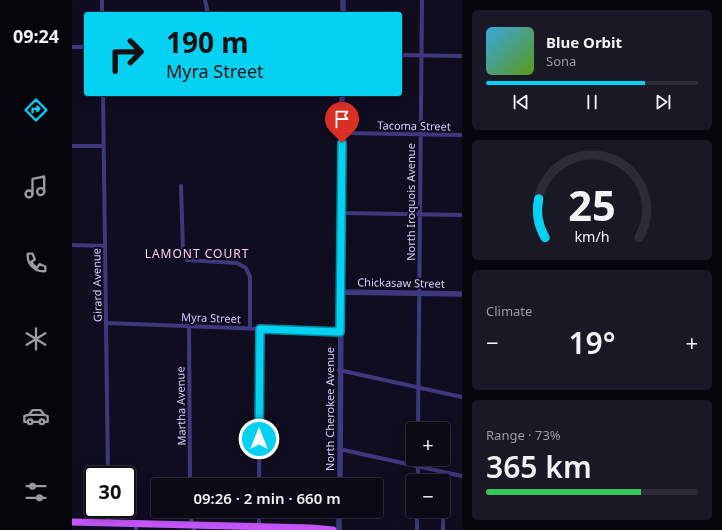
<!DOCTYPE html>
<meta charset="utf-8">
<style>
:root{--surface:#0d0a18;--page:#1b1825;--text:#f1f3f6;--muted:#9a9aa2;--line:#2d2b37;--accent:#05d2f2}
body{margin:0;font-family:"Noto Sans",sans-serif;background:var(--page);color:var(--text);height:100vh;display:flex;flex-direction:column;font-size:15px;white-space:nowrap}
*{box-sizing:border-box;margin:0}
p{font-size:13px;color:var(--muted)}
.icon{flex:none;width:22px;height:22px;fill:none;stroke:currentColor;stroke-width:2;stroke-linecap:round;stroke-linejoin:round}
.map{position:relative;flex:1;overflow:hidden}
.side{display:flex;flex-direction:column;gap:10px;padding:10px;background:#07060d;width:260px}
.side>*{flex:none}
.top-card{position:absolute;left:12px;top:12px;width:318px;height:84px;border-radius:4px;box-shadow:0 2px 10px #0003,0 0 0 1px var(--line);background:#05d2f2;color:#111;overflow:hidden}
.fabs{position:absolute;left:334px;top:422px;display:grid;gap:8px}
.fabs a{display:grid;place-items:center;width:44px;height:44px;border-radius:4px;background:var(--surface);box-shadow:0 2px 10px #0003,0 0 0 1px var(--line);font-size:20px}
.speed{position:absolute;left:12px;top:466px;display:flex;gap:8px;font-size:20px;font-weight:700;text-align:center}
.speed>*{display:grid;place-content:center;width:52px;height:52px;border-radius:50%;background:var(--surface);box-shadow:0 2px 10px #0003,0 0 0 1px var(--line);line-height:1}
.speed .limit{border:2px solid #111;border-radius:6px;background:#fff;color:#111}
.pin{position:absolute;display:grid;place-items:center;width:34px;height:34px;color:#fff;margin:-41px -17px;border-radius:50% 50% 50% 0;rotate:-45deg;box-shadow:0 0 4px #0007}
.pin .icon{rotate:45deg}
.me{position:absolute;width:44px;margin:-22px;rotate:0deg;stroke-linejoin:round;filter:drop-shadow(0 0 3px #0008)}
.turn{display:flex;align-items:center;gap:14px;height:84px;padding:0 16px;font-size:18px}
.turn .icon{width:52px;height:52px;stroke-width:2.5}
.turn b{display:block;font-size:28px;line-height:34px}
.big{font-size:30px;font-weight:600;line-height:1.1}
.side .card{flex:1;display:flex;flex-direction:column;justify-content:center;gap:6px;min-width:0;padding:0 14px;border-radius:6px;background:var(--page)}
.side .dial{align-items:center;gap:0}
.dial svg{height:104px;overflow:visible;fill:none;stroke:var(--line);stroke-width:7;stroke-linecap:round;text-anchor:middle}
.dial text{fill:var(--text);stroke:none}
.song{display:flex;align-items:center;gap:12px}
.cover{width:48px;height:48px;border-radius:6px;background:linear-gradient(135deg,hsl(200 70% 55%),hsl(90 70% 35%))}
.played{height:4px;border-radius:2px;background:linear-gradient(90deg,var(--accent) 75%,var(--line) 75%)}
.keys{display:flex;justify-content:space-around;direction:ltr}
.heat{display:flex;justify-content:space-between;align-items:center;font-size:22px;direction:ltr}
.charge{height:6px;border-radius:3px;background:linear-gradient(90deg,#34c759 73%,var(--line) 0)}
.trip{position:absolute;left:79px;top:478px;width:232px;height:40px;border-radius:4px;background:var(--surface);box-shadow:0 2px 10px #0003,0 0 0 1px var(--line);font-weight:600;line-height:40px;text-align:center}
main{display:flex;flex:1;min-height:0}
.menu{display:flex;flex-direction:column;width:72px;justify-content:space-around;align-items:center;background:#05040a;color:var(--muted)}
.menu .icon{width:28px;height:28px}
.menu .current{color:var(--accent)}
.menu b{font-size:18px;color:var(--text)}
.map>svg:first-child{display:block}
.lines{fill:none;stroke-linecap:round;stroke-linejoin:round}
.minor{stroke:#3e397e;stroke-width:4}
.tertiary{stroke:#3e397e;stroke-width:5.5}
.primary{stroke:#c457fc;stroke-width:7}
.route-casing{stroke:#03889d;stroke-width:10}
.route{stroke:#05d2f2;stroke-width:7}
.labels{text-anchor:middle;stroke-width:4;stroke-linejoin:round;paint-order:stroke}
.street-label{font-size:11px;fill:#d4cdfe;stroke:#110d20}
.neighbourhood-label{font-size:12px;letter-spacing:1px;fill:#fecfeb;stroke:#110d20}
</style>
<main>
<nav class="menu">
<b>09:24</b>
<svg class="icon current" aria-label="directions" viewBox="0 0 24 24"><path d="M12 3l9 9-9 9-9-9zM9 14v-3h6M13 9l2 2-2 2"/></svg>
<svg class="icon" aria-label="music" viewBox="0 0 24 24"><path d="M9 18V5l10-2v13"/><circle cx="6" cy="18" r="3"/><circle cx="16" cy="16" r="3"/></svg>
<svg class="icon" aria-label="phone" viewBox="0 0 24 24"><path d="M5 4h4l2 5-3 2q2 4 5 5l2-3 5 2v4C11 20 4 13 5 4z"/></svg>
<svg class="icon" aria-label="climate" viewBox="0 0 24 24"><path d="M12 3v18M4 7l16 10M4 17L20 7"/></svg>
<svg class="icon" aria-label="car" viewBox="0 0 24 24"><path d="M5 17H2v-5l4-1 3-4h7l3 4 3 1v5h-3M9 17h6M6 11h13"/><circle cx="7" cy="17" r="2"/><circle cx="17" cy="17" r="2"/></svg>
<svg class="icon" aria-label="filters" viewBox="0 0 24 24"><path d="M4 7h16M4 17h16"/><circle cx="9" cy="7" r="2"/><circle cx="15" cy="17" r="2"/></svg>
</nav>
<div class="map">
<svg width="390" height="530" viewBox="0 0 390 530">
<rect width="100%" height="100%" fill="#110d20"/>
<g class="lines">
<path class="minor" d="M30,0V14
M133,0L136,14
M0,47H14
M328,55L390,56
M31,94L36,475
M270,133L390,135
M0,146H32
M109,186L111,252L115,260L165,263L174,268L178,277V328
M269,213L390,215
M0,245L33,246
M35,323L268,332
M117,326L118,485
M267,370L390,397
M346,429L350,0
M267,449L390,476
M346,481V459
M187,485L188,329
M37,509V523
M119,511V519L122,530
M187,528V511
M64,530V524
M345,530V511
M371,530L372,472"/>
<path class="tertiary" d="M271,14V0
M268,292L390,294
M268,485L270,94
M267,530V511"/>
<path class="primary" d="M0,522L239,528L261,530"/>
</g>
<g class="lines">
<g class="route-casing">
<path id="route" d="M187,439L188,329L268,332L270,143"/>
</g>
<use href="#route" class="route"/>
</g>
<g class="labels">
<g class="street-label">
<text transform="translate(342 126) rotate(1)" y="4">Tacoma Street</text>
<text transform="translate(339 202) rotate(-90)" y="4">North Iroquois Avenue</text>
<text transform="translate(329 283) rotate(1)" y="4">Chickasaw Street</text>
<text transform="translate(25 285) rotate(-91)" y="4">Girard Avenue</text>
<text transform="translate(139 318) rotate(2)" y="4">Myra Street</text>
<text transform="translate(109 406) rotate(-91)" y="4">Martha Avenue</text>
<text transform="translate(258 409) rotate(-90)" y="4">North Cherokee Avenue</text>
</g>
<g class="neighbourhood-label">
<text x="125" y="258">LAMONT COURT</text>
</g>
</g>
</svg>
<div class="fabs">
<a>+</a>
<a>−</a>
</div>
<div class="speed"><div class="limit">30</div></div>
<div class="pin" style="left:270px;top:143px;background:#d93025"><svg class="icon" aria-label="arrive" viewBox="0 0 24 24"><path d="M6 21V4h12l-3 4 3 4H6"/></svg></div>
<svg class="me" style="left:187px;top:439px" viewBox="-20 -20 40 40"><circle r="17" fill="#05d2f2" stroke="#fff" stroke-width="3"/><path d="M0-11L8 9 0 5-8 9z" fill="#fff"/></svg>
<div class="trip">09:26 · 2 min · 660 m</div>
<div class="top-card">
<div class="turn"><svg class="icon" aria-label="right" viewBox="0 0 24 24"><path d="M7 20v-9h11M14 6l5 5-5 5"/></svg><div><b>190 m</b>Myra Street</div></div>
</div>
</div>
<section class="side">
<div class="card">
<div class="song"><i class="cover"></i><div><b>Blue Orbit</b><p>Sona</p></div></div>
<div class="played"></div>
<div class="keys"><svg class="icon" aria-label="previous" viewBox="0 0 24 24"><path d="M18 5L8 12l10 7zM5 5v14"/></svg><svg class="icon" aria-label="pause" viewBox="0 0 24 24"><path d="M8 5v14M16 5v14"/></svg><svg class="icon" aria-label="next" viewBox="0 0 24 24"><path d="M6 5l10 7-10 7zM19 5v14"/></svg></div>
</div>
<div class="card dial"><svg viewBox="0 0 100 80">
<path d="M14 69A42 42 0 1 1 86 69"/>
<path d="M14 69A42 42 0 0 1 9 39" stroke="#05d2f2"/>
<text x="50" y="56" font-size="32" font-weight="700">25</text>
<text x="50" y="72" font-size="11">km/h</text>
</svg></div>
<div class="card"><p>Climate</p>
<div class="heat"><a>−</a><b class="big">19°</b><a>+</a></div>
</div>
<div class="card"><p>Range · 73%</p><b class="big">365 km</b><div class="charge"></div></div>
</section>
</main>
